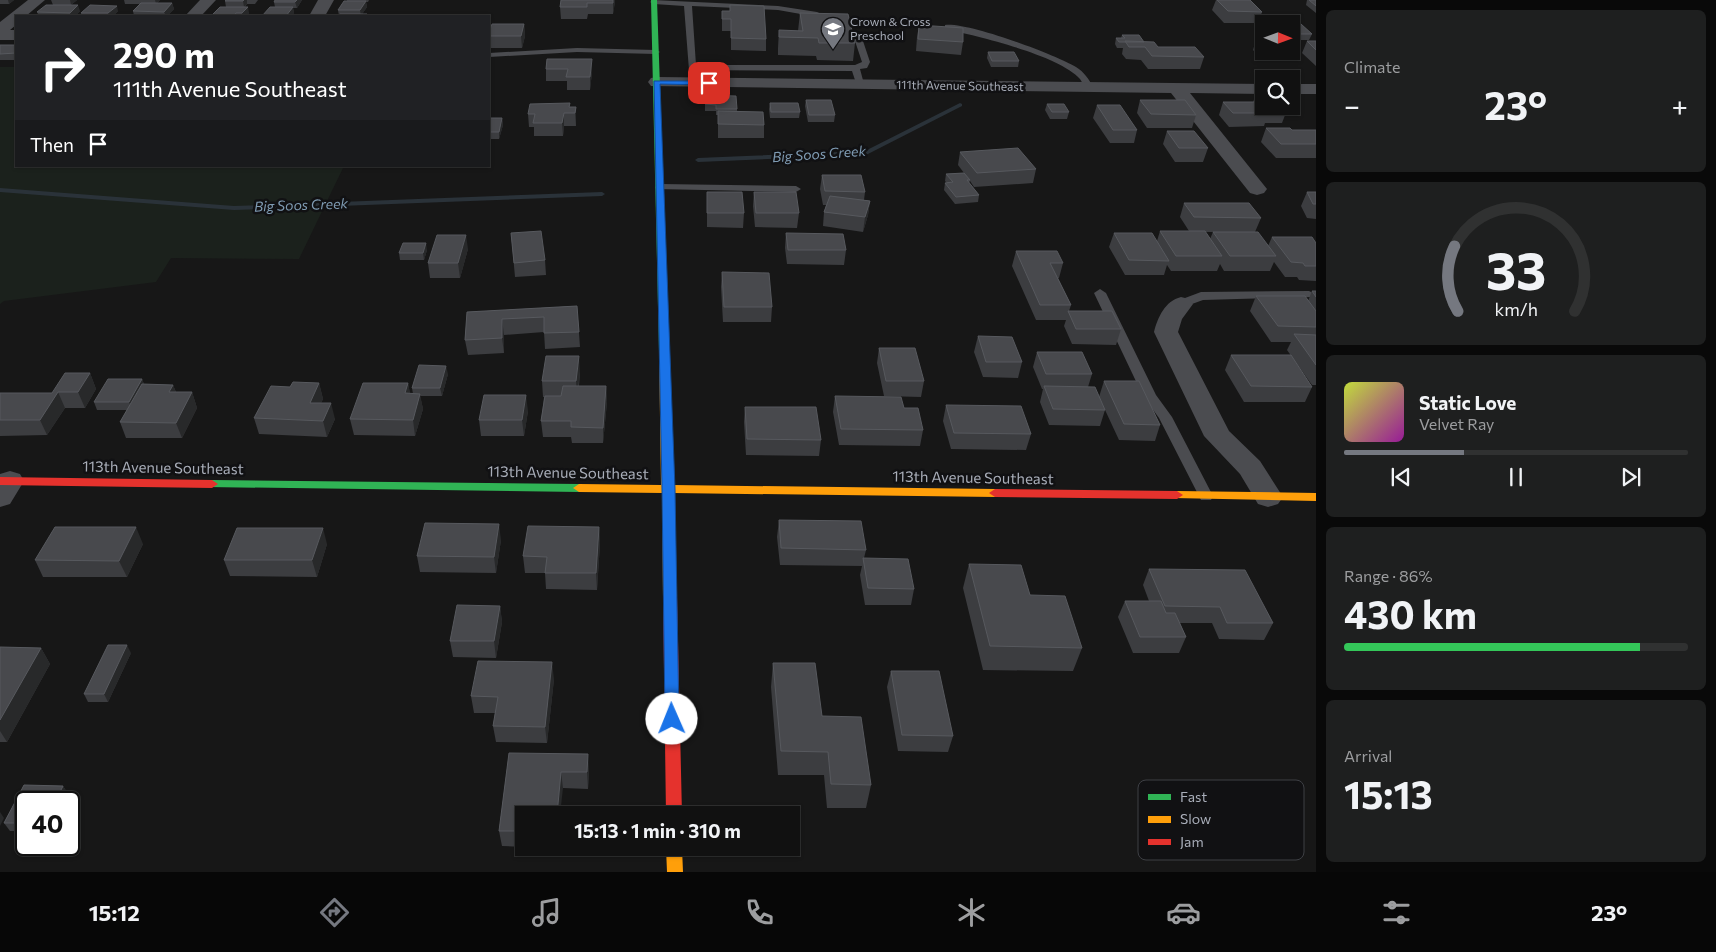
<!DOCTYPE html>
<meta charset="utf-8">
<style>
:root{--surface:#111;--page:#1e1f1f;--text:#f1f3f6;--muted:#9c9d9f;--line:#303131;--accent:#757880}
body{margin:0;font-family:Commissioner,sans-serif;background:var(--page);color:var(--text);height:100vh;display:flex;flex-direction:column;font-size:19px;white-space:nowrap}
*{box-sizing:border-box;margin:0}
p{font-size:16px;color:var(--muted)}
.icon{flex:none;width:28px;height:28px;fill:none;stroke:currentColor;stroke-width:2;stroke-linecap:round;stroke-linejoin:round}
.map{position:relative;flex:1;overflow:hidden}
.drawer{display:flex;flex-direction:column;gap:10px;padding:10px;background:#090909;width:400px}
.drawer>*{flex:none}
.top-card{position:absolute;left:15px;top:15px;width:475px;height:152px;border-radius:0px;box-shadow:0 1px 4px #0004,0 0 0 1px var(--line);background:#202124;color:#fff;overflow:hidden}
.needle{width:32px;rotate:91deg}
.buttons{position:absolute;left:1255px;top:15px;display:grid;gap:10px}
.buttons a{display:grid;place-items:center;width:45px;height:45px;border-radius:0px;background:var(--surface);box-shadow:0 1px 4px #0004,0 0 0 1px var(--line);font-size:25px}
.speed{position:absolute;left:15px;top:791px;display:flex;gap:10px;font-size:25px;font-weight:700;text-align:center}
.speed>*{display:grid;place-content:center;width:65px;height:65px;border-radius:50%;background:var(--surface);box-shadow:0 1px 4px #0004,0 0 0 1px var(--line);line-height:1}
.speed .limit{border:2px solid #111;border-radius:8px;background:#fff;color:#111}
.pin{position:absolute;display:grid;place-items:center;width:42px;height:42px;color:#fff;margin:-21px;border-radius:10px;box-shadow:0 2px 8px #0006}
.me{position:absolute;width:55px;margin:-28px;rotate:359deg;stroke-linejoin:round;filter:drop-shadow(0 0 4px #0008)}
.turn{display:flex;align-items:center;gap:18px;height:105px;padding:0 15px;font-size:22px}
.turn .icon{width:65px;height:65px;stroke-width:2.5}
.turn b{display:block;font-size:35px;line-height:42px}
.then{display:flex;align-items:center;height:48px;padding:0 15px;background:#0003;gap:10px;font-size:19px}
.big{font-size:38px;font-weight:700;line-height:1.1}
.drawer .widget{flex:1;display:flex;flex-direction:column;justify-content:center;gap:8px;min-width:0;padding:0 18px;border-radius:8px;background:var(--page)}
.drawer .dial{align-items:center;gap:0}
.dial svg{height:130px;overflow:visible;fill:none;stroke:var(--line);stroke-width:7;stroke-linecap:round;text-anchor:middle}
.dial text{fill:var(--text);stroke:none}
.song{display:flex;align-items:center;gap:15px}
.cover{width:60px;height:60px;border-radius:8px;background:linear-gradient(135deg,hsl(70 70% 55%),hsl(300 70% 35%))}
.played{height:5px;border-radius:2px;background:linear-gradient(90deg,var(--accent) 35%,var(--line) 35%)}
.keys{display:flex;justify-content:space-around;direction:ltr}
.heat{display:flex;justify-content:space-between;align-items:center;font-size:28px;direction:ltr}
.charge{height:8px;border-radius:4px;background:linear-gradient(90deg,#34c759 86%,var(--line) 0)}
.trip{position:absolute;left:515px;top:806px;width:285px;height:50px;border-radius:0px;background:var(--surface);box-shadow:0 1px 4px #0004,0 0 0 1px var(--line);font-weight:700;line-height:50px;text-align:center}
.tabs{display:flex;height:80px;justify-content:space-around;align-items:center;background:#070707;color:var(--muted)}
.tabs .icon{width:35px;height:35px}
.tabs .on{color:var(--accent)}
.tabs b{font-size:22px;color:var(--text)}
main{display:flex;flex:1;min-height:0}
.map>svg:first-child{display:block}
.green{fill:#1b211c}
.lines{fill:none;stroke-linecap:round;stroke-linejoin:round}
.stream{fill:#2a3239;fill-rule:evenodd}
.lane{fill:#4b4c50;fill-rule:evenodd}
.street{fill:#4b4c50;fill-rule:evenodd}
.fast{fill:#30b455;fill-rule:evenodd}
.slow{fill:#ff9f0a;fill-rule:evenodd}
.jam{fill:#e5322d;fill-rule:evenodd}
.wall{fill:#3c3d40;fill-rule:evenodd}
.shaded-wall{fill:#28292a}
.building{fill:#48494d;stroke:#57595e}
.route{fill:#1a73e8;stroke:#114b97}
.labels{text-anchor:middle;stroke-width:5;stroke-linejoin:round;paint-order:stroke}
.far-poi-label{font-size:12px;fill:#a8adb8;stroke:#111113;text-anchor:start}
.far-street-label{font-size:12px;fill:#a8adb8;stroke:#111113}
.far-water-label{font-size:14px;font-style:italic;fill:#7f9bb3;stroke:#111113}
.street-label{font-size:15px;fill:#a8adb8;stroke:#111113}
.key{fill:#111113;stroke:#3e4045;stroke-width:1}
.key-label{font-size:14px;fill:#a8adb8}
</style>
<main>
<div class="map">
<svg width="1316" height="872" viewBox="0 0 1316 872">
<rect width="100%" height="100%" fill="#171717"/>
<path class="green" d="M0,67H16V166H344L299,259L171,258L156,282L4,301L0,304Z"/>
<g class="lines">
<path class="stream" d="M960,103L962,104V106L866,155L698,162L695,160L698,158L865,151Z
M0,188L234,206L602,192L605,194L602,196L234,210L0,192Z"/>
<path class="lane" d="M653,0L778,6L817,12L835,20L862,38L870,62L867,68L860,69L864,84L857,86L852,71L689,70L684,6L654,4L650,2ZM692,6L778,10L812,16L829,24L855,41L862,62L855,65H696Z
M945,25C968,22 1054,54 1076,67C1084,72 1089,79 1093,87L1086,89C1084,86 1082,82 1080,79C1059,55 977,36 945,29Z
M577,48L656,50L660,52L656,54L577,52L489,57V53Z
M660,184L796,186L801,189L796,192L656,189L655,187Z
M1100,289L1106,293L1156,395L1172,417L1213,496L1211,500H1201L1159,418L1143,396L1094,293Z
M1309,291L1313,293L1315,295L1313,297L1203,300L1181,308L1175,304L1177,301L1201,292Z"/>
<path class="street" d="M28,0H45L26,16H16V25L10,30H16V40H0V22Z
M200,0H216L201,16H185Z
M318,0H334L325,16H309Z
M657,77L1264,84V94L1190,93L1267,189L1264,193L1257,195L1250,193L1171,93L651,86L648,82L651,78Z
M1291,84H1316V94H1291Z
M1181,297L1189,299L1193,304L1182,319L1178,332L1229,431L1260,461L1283,497L1278,504L1268,507L1258,504L1240,474L1204,436L1154,332C1158,317 1165,301 1181,297Z
M10,471L20,474L24,481L10,504L0,507V474Z"/>
<path class="fast" d="M651,0H657L669,351L664,354L659,351Z
M212,480L579,484L585,488L579,492L208,487L206,484L208,481Z"/>
<path class="slow" d="M664,348L669,351L673,485L995,489L1001,493L995,497L673,493L677,597L675,600L670,602L665,600L663,597L662,493L579,492L573,488L579,484L661,485L659,351Z
M1177,491L1316,493V501L1173,498L1171,495L1173,492Z
M666,848H682L683,872H667Z"/>
<path class="jam" d="M0,477L212,480L218,484L212,488L0,485Z
M995,489L1177,491L1183,495L1177,499L995,497L989,493Z
M670,592L675,594L677,597L682,815H666L663,597L665,594Z"/>
</g>
<path class="wall" d="M0,0H14L9,4H0Z
M51,0H77L71,5H53Z
M124,0H160L157,3H172L174,9L167,16H134L133,11L141,4H125Z
M226,0H258L255,4H247L245,7L249,13L246,16H211L226,7L225,1Z
M302,0L297,8H293L294,13L291,16H262L275,7L274,2Z
M347,0H369L368,2H366L367,7L362,14H367V16H339L338,10L347,1Z
M561,0H615L613,14H588L587,19H561L560,7Z
M1216,0H1250L1262,12L1258,23H1224L1212,10Z
M1307,0H1316V13L1306,5Z
M80,11L75,16H39L37,12Z
M118,11L113,16H82L81,13Z
M722,11L766,39V51L731,50V31H722Z
M800,13L855,43L853,61L817,60L816,56L778,55V48L779,30L798,31Z
M524,24L525,36L522,48H489V32Z
M1291,24L1312,34L1309,40H1293L1301,48L1297,60H1262L1253,50L1260,27H1264V51H1291Z
M919,25L963,42L961,55L916,51L917,37Z
M1122,35L1158,47L1204,57L1200,69H1148L1141,60L1126,59L1122,54L1123,48H1117L1115,44L1116,38H1121Z
M1307,41H1316V66L1302,53Z
M0,45H16V60H0Z
M988,52L1019,61L1018,67H991L987,58Z
M547,59L592,72L590,90H567V81H546V69Z
M705,95L737,109V111L764,125V138H718V115H716V111H705Z
M1255,97L1287,110L1282,123H1265L1264,126L1229,127L1219,115L1223,102H1253Z
M806,100L835,115L834,122H808L805,106Z
M1140,100L1196,115L1192,128H1147L1137,113Z
M770,103L800,112L799,118H770L769,109Z
M1047,104L1069,112L1067,119H1050L1045,110Z
M1097,105L1137,130L1134,143H1110L1093,118Z
M576,107V126H564L563,136H534V127H529L528,114Z
M489,118H502L503,125L499,139H489Z
M1266,128L1292,130H1316V158H1276L1261,142Z
M1167,131L1208,148L1203,162H1175L1163,144Z
M960,152L1036,169L1033,183L974,187L970,181L969,183L979,195L978,202L955,204L944,190L945,183H947L945,181L946,174L964,173L958,165Z
M822,175L865,192L864,200L870,201L868,215L863,232L823,226L824,212L826,205H823L820,189Z
M707,192L744,213L743,228L707,227Z
M754,192L799,213L797,228L755,227L753,206Z
M1307,192H1316V219L1307,218L1301,206Z
M1184,203L1261,218L1255,232L1268,246L1272,237L1316,243V281L1299,280L1297,277H1285L1274,262L1270,271H1224L1220,264L1217,271H1171L1167,265L1164,275H1125L1109,247L1114,233L1157,241L1160,231H1189L1180,217ZM1205,232H1213L1210,239Z
M511,233L545,260L546,275L515,277Z
M786,233L846,250L844,265L787,264L785,248Z
M468,249L460,278H430L428,263Z
M427,250L424,260H400L399,253Z
M1016,251L1063,263L1059,278H1058L1071,305L1069,311L1121,329L1116,345L1072,344L1064,326L1066,320H1036L1012,266Z
M722,272L772,307L771,322H723L721,287Z
M1312,291H1316V385H1312L1287,350L1291,342H1271L1250,311L1256,296L1308,301Z
M577,306L580,347L545,349L544,332L504,335V353L468,355L465,340L467,312Z
M978,336L1022,362L1018,378L983,377L974,352Z
M879,348L924,381L921,397L884,396L877,363Z
M1037,352L1092,374L1088,387L1105,410L1100,426L1049,425L1040,402L1043,389H1042L1033,367Z
M1231,355L1312,387L1305,402H1244L1225,370Z
M580,372L579,386H606L607,402L603,443H572L571,437H543L541,421L544,397H543L542,381Z
M90,373L96,389L85,408H65L47,435L0,436V393H52Z
M448,374L442,396H420L423,409L415,436L354,435L350,419L408,383L410,394H413L412,388Z
M142,379L144,384L173,385L176,392H192L197,408L182,438H126L120,422L127,410H97L94,402Z
M1104,381L1160,425L1155,441L1119,440L1099,397Z
M319,383L323,399L321,403L335,419L327,437L259,434L254,418L290,387Z
M835,396L923,430L920,446L839,445L833,412Z
M946,405L1031,434L1026,450L951,449L943,421Z
M745,407L821,440L819,456L746,455L744,422Z
M528,411L524,436H481L479,420Z
M779,520L866,550L864,558L914,589L911,605H865L860,575L862,566L780,565L777,537Z
M599,527L600,543L597,590L546,589L545,573H525L523,556Z
M501,540L496,573L420,572L417,556Z
M143,544L127,577H43L35,560Z
M327,544L317,577L230,576L224,560Z
M969,564L1030,595L1082,648L1073,671L983,670L963,588Z
M1149,569L1273,623L1264,640L1219,639L1212,623H1180L1186,637L1179,653H1133L1118,617L1125,601H1149L1143,585Z
M500,606L502,622L496,658L453,657L450,641Z
M0,647L41,648L50,664L7,742H0Z
M131,653L108,702H88L84,694Z
M773,663L822,716L871,785L866,808H827L824,775H778L771,687Z
M891,671L953,736L948,752L898,751L887,687Z
M554,679L547,743L496,742L493,726L495,713H474L471,696Z
M509,753L589,770L588,789L563,788L524,815V847L502,846L499,831Z
M24,785L63,786L68,794L64,802H26V831H10L4,823Z"/>
<path class="shaded-wall" d="M8,0H14L9,4Z
M70,0H77L71,5Z
M155,0H160L156,4Z
M244,0H247V4L244,7L243,1Z
M297,0H302L297,8L295,2Z
M613,0H615V3L613,14Z
M366,1L367,7L361,16L360,10Z
M172,3L174,9L167,16H166L164,12Z
M78,5L80,11L75,16H71L70,13Z
M117,6L118,11L113,16H109L108,13Z
M248,7L249,13L246,16H243L242,13Z
M293,7L294,13L291,16H286Z
M524,24L525,36L522,48L521,36Z
M592,59V72L590,90V77Z
M576,107V126L575,113Z
M564,113V126L563,136L562,123Z
M502,118L503,125L499,139V132Z
M870,201L868,215L863,232L865,217Z
M466,235L468,249L460,278L458,263Z
M426,243L427,250L424,260L423,253Z
M502,319L504,335V353L502,338Z
M579,356L580,372L577,397L576,381Z
M446,366L448,374L442,396L440,388Z
M90,373L96,389L85,408L78,392Z
M142,379L145,387L132,410L129,402Z
M319,383L323,399L313,418L310,403Z
M408,383L411,399L405,393Z
M173,385L179,400L169,392Z
M606,386L607,402L603,443V428Z
M58,392L65,408L47,435L40,420Z
M192,392L197,408L182,438L176,423Z
M420,394L423,409L415,436L413,420Z
M526,395L528,411L524,436L522,420Z
M331,403L335,419L327,437L323,421Z
M499,524L501,540L496,573L494,557Z
M136,527L143,544L127,577L119,561Z
M599,527L600,543L597,590L596,573Z
M323,528L327,544L317,577L312,560Z
M500,606L502,622L496,658L494,641Z
M127,645L131,653L108,702L104,694Z
M41,648L50,664L7,742L0,731V720Z
M552,662L554,679L547,743L545,727Z
M588,754L589,770L588,789L587,772Z
M561,772L563,788L560,815H557Z
M63,786L68,794L64,802H55Z
M0,812L4,818L0,826Z"/>
<path class="building" d="M226,0H244L243,1H225Z
M275,0H297L295,2H274Z
M561,0H613V3H587V7H560Z
M1217,0H1250L1262,12L1228,11Z
M1309,0H1316V6Z
M344,1H366L360,10H338Z
M141,3H172L164,12L133,11Z
M46,5H78L70,13L37,12Z
M90,5L117,6L108,13H81Z
M730,5L764,6L766,39L731,38V19H722V11H730Z
M220,7H248L242,13H236L234,16H211Z
M270,7H293L286,16H262Z
M800,13L848,14L855,43H819L818,38L779,37V30L803,31Z
M340,14H367L365,16H339Z
M492,24H524L521,36H489V32Z
M1291,24H1301L1312,34H1291Z
M919,25L963,28V42L918,39Z
M1122,35H1139L1144,42H1119L1116,38H1125Z
M1257,38H1264V44Z
M1291,38L1301,48L1291,47Z
M1125,41L1154,42L1158,47H1195L1204,57L1152,56L1145,47H1129Z
M1307,41H1316V50Z
M0,45H16V53L0,54Z
M988,52H1014L1019,61H992Z
M547,59H592L590,77H566L568,69H546Z
M705,95L736,96L737,109H716V105L705,104Z
M1255,97H1264V106H1284L1287,110H1265L1269,113H1233L1223,102H1260Z
M806,100H831L835,115H809Z
M1140,100H1185L1196,115L1151,114Z
M570,103L569,107H576L575,113H564L562,123H533L535,114H528L530,104Z
M770,103H798L800,112H771Z
M1047,104H1064L1069,112H1052Z
M1097,105H1120L1137,130H1113Z
M718,111L763,112L764,125L718,124Z
M489,118H502L499,132H489Z
M1266,128H1290L1292,130H1316V144H1281Z
M1167,131H1194L1208,148H1179Z
M1018,148L1036,169L977,173L960,152Z
M964,173L970,180H967L979,195L956,197L945,183L953,182L946,174Z
M822,175H861L865,192L825,191Z
M707,192H742L744,213H707Z
M754,192H796L799,213H756Z
M1307,192H1316V204H1313Z
M830,196L870,201L865,217L824,212Z
M1184,203H1249L1261,218L1194,217Z
M541,231L545,260L514,263L511,233Z
M1160,231H1205L1222,256H1176Z
M1213,232H1258L1276,256H1230Z
M786,233L843,234L846,250H788Z
M1114,233H1152L1169,261L1129,260Z
M437,235H466L458,263H428Z
M1272,237H1312L1316,243V266H1305L1303,263L1291,262Z
M403,243H426L423,253H399Z
M1016,251H1057L1063,263H1050L1071,305H1040Z
M722,272L769,273L772,307H724Z
M1312,291H1316V297Z
M1256,296H1305L1316,311V327L1278,326Z
M577,306L579,332L544,333V317L502,319V338L465,340L467,312Z
M1068,311H1112L1121,329H1076Z
M1294,334L1316,335V365Z
M978,336L1012,337L1022,362H986Z
M879,348H915L924,381H886Z
M1037,352H1082L1092,374H1046Z
M1231,355H1291L1312,387L1251,386Z
M546,356H579L576,381H542Z
M419,365L446,366L440,388H412Z
M65,373H90L78,392H58L40,420H0V393H52Z
M108,379H142L129,402H94Z
M1104,381H1139L1160,425L1124,424Z
M293,382L319,383L310,403H331L323,421L254,418L271,386L290,387Z
M363,383H408L405,393L420,394L413,420L350,419Z
M142,384L173,385L169,392H192L176,423L120,422Z
M563,386H606L603,428L571,427V421H541L545,396H561Z
M1044,386L1095,387L1105,410L1053,409Z
M484,395H526L522,420H479Z
M835,396L901,397L904,408H918L923,430L841,429Z
M946,405L1021,406L1031,434L954,433Z
M745,407H816L821,440L747,439Z
M779,520L861,521L866,550L781,548Z
M425,523L499,524L494,557L417,556Z
M528,526L599,527L596,573H545L547,557L523,556Z
M55,527H136L119,561L35,560Z
M237,528H323L312,560H224Z
M863,558L908,559L914,589L868,588Z
M969,564L1021,565L1030,595L1065,596L1082,648L990,646Z
M1149,569L1245,570L1273,623H1227L1220,607L1165,606Z
M1125,601H1161L1166,613H1175L1186,637H1140Z
M457,605L500,606L494,641H450Z
M108,645H127L104,694H84Z
M0,647L41,648L0,720Z
M478,661L552,662L545,727L493,726L498,697L471,696Z
M773,663H815L822,716L861,717L871,785L831,784L828,752L781,751Z
M891,671H939L953,736L902,735Z
M509,753L588,754L587,772H561L557,815H524V831H499Z
M24,785L63,786L55,802H26V823H4Z"/>
<path class="route" d="M654,81H709L713,83L709,85L660,84L675,489L679,719L677,724L672,725L667,724L665,719L662,489Z"/>
<defs>
<g id="school-pin" transform="scale(1.25)"><path d="M0 17L-7.5 6A9.5 9.5 0 1 1 7.5 6Z" fill="#757880" stroke="#111113"/><path d="M0-5L7-2L0 1L-7-2ZM-4 1L0 2.5L4 1V4Q0 6-4 4Z" fill="#fff"/></g>
</defs>
<g fill-rule="evenodd">
<use href="#school-pin" x="833" y="29"/>
</g>
<g class="labels">
<g class="far-poi-label">
<text x="850" y="26">Crown &amp; Cross<tspan x="850" dy="14">Preschool</tspan></text>
</g>
<g class="far-street-label">
<text transform="translate(960 86) rotate(1)" y="4">111th Avenue Southeast</text>
</g>
<g class="far-water-label">
<text transform="translate(819 154) rotate(-4)" y="5">Big Soos Creek</text>
<text transform="translate(301 205) rotate(-2)" y="5">Big Soos Creek</text>
</g>
<g class="street-label">
<text transform="translate(163 468) rotate(1)" y="5">113th Avenue Southeast</text>
<text transform="translate(568 473) rotate(1)" y="5">113th Avenue Southeast</text>
<text transform="translate(973 478) rotate(1)" y="5">113th Avenue Southeast</text>
</g>
</g>
<rect x="1138" y="780" width="166" height="80" rx="8" class="key"/>
<rect x="1148" y="794" width="23" height="6" fill="#30b455"/>
<rect x="1148" y="816" width="23" height="7" fill="#ff9f0a"/>
<rect x="1148" y="839" width="23" height="6" fill="#e5322d"/>
<g class="key-label">
<text x="1180" y="802">Fast</text>
<text x="1180" y="824">Slow</text>
<text x="1180" y="847">Jam</text>
</g>
</svg>
<div class="buttons">
<a><svg class="needle" viewBox="-14 -14 28 28"><path d="M0-13l5 13h-10z" fill="#e53935"/><path d="M0 13l5-13h-10z" fill="#9c9d9f"/></svg></a>
<a><svg class="icon" aria-label="search" viewBox="0 0 24 24"><circle cx="10" cy="10" r="6"/><path d="M15 15l6 6"/></svg></a>
</div>
<div class="speed"><div class="limit">40</div></div>
<div class="pin" style="left:709px;top:83px;background:#d93025"><svg class="icon" aria-label="arrive" viewBox="0 0 24 24"><path d="M6 21V4h12l-3 4 3 4H6"/></svg></div>
<svg class="me" style="left:672px;top:719px" viewBox="-20 -20 40 40"><circle r="19" fill="#fff"/><path d="M0-13L10 11 0 6-10 11z" fill="#1a73e8"/></svg>
<div class="trip">15:13 · 1 min · 310 m</div>
<div class="top-card">
<div class="turn"><svg class="icon" aria-label="right" viewBox="0 0 24 24"><path d="M7 20v-9h11M14 6l5 5-5 5"/></svg><div><b>290 m</b>111th Avenue Southeast</div></div>
<div class="then">Then<svg class="icon" aria-label="arrive" viewBox="0 0 24 24"><path d="M6 21V4h12l-3 4 3 4H6"/></svg></div>
</div>
</div>
<section class="drawer">
<div class="widget"><p>Climate</p>
<div class="heat"><a>−</a><b class="big">23°</b><a>+</a></div>
</div>
<div class="widget dial"><svg viewBox="0 0 100 80">
<path d="M14 69A42 42 0 1 1 86 69"/>
<path d="M14 69A42 42 0 0 1 12 29" stroke="#757880"/>
<text x="50" y="56" font-size="32" font-weight="700">33</text>
<text x="50" y="72" font-size="11">km/h</text>
</svg></div>
<div class="widget">
<div class="song"><i class="cover"></i><div><b>Static Love</b><p>Velvet Ray</p></div></div>
<div class="played"></div>
<div class="keys"><svg class="icon" aria-label="previous" viewBox="0 0 24 24"><path d="M18 5L8 12l10 7zM5 5v14"/></svg><svg class="icon" aria-label="pause" viewBox="0 0 24 24"><path d="M8 5v14M16 5v14"/></svg><svg class="icon" aria-label="next" viewBox="0 0 24 24"><path d="M6 5l10 7-10 7zM19 5v14"/></svg></div>
</div>
<div class="widget"><p>Range · 86%</p><b class="big">430 km</b><div class="charge"></div></div>
<div class="widget"><p>Arrival</p><b class="big">15:13</b></div>
</section>
</main>
<nav class="tabs">
<b>15:12</b>
<svg class="icon on" aria-label="directions" viewBox="0 0 24 24"><path d="M12 3l9 9-9 9-9-9zM9 14v-3h6M13 9l2 2-2 2"/></svg>
<svg class="icon" aria-label="music" viewBox="0 0 24 24"><path d="M9 18V5l10-2v13"/><circle cx="6" cy="18" r="3"/><circle cx="16" cy="16" r="3"/></svg>
<svg class="icon" aria-label="phone" viewBox="0 0 24 24"><path d="M5 4h4l2 5-3 2q2 4 5 5l2-3 5 2v4C11 20 4 13 5 4z"/></svg>
<svg class="icon" aria-label="climate" viewBox="0 0 24 24"><path d="M12 3v18M4 7l16 10M4 17L20 7"/></svg>
<svg class="icon" aria-label="car" viewBox="0 0 24 24"><path d="M5 17H2v-5l4-1 3-4h7l3 4 3 1v5h-3M9 17h6M6 11h13"/><circle cx="7" cy="17" r="2"/><circle cx="17" cy="17" r="2"/></svg>
<svg class="icon" aria-label="filters" viewBox="0 0 24 24"><path d="M4 7h16M4 17h16"/><circle cx="9" cy="7" r="2"/><circle cx="15" cy="17" r="2"/></svg>
<b>23°</b>
</nav>
